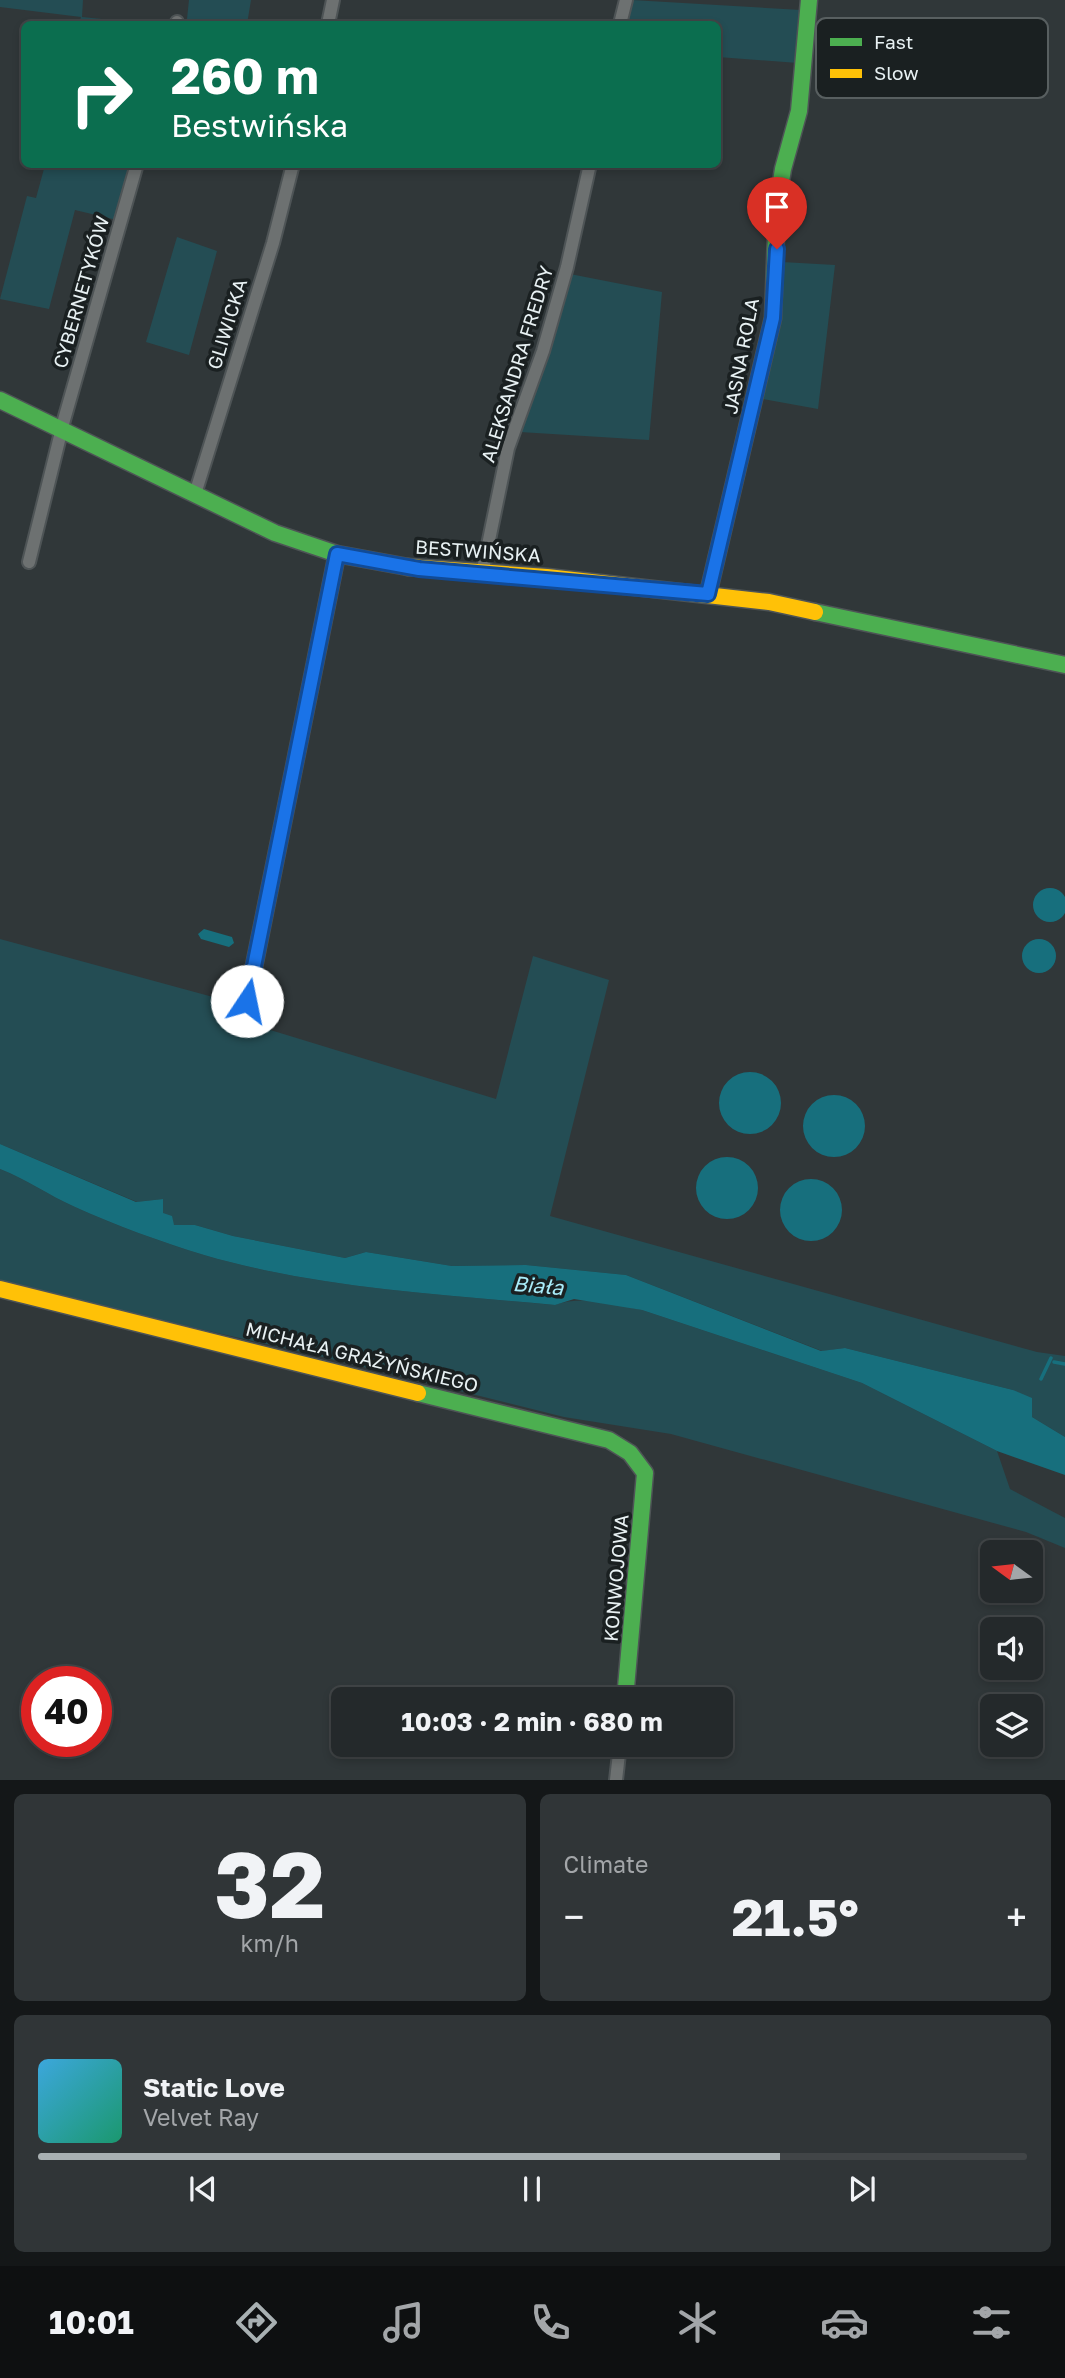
<!DOCTYPE html>
<meta charset="utf-8">
<style>
:root{--surface:#24292b;--page:#303537;--text:#f1f3f6;--muted:#a3a6a9;--line:#414547;--accent:#a8b0b2}
body{margin:0;font-family:"Golos Text",sans-serif;background:var(--page);color:var(--text);height:100vh;display:flex;flex-direction:column;font-size:26px;white-space:nowrap}
*{box-sizing:border-box;margin:0}
p{font-size:23px;color:var(--muted)}
.icon{flex:none;width:38px;height:38px;fill:none;stroke:currentColor;stroke-width:2;stroke-linecap:round;stroke-linejoin:round}
.map{position:relative;height:1780px;overflow:hidden}
.sheet{display:flex;flex-direction:column;gap:14px;padding:14px;background:#141718;flex:1}
.sheet>*{flex:none}
.guide{position:absolute;left:21px;top:21px;width:700px;height:147px;border-radius:10px;box-shadow:0 4px 10px #0003,0 0 0 2px var(--line);background:#0b6e4f;color:#fff;overflow:hidden}
.needle{width:46px;rotate:285deg}
.fabs{position:absolute;left:980px;top:1540px;display:grid;gap:14px}
.fabs a{display:grid;place-items:center;width:63px;height:63px;border-radius:10px;background:var(--surface);box-shadow:0 4px 10px #0003,0 0 0 2px var(--line);font-size:35px}
.speed{position:absolute;left:21px;top:1666px;display:flex;gap:14px;font-size:35px;font-weight:700;text-align:center}
.speed>*{display:grid;place-content:center;width:91px;height:91px;border-radius:50%;background:var(--surface);box-shadow:0 4px 10px #0003,0 0 0 2px var(--line);line-height:1}
.speed .limit{border:10px solid #d22;background:#fff;color:#111}
.pin{position:absolute;display:grid;place-items:center;width:60px;height:60px;color:#fff;margin:-72px -30px;border-radius:50% 50% 50% 0;rotate:-45deg;box-shadow:0 0 7px #0007}
.pin .icon{rotate:45deg}
.me{position:absolute;width:77px;margin:-38px;rotate:11deg;stroke-linejoin:round;filter:drop-shadow(0 0 5px #0008)}
.turn{display:flex;align-items:center;gap:24px;height:147px;padding:0 35px;font-size:32px}
.turn .icon{width:91px;height:91px;stroke-width:2.5}
.turn b{display:block;font-size:49px;line-height:60px}
.big{font-size:52px;font-weight:700;line-height:1.1}
.sheet .tile{flex:1;display:flex;flex-direction:column;justify-content:center;gap:10px;min-width:0;padding:0 24px;border-radius:10px;background:var(--page)}
.sheet .dial{align-items:center;gap:0}
.dial b{font-size:91px;line-height:1}
.song{display:flex;align-items:center;gap:21px}
.cover{width:84px;height:84px;border-radius:10px;background:linear-gradient(135deg,hsl(200 70% 55%),hsl(160 70% 35%))}
.played{height:7px;border-radius:4px;background:linear-gradient(90deg,var(--accent) 75%,var(--line) 75%)}
.keys{display:flex;justify-content:space-around;direction:ltr}
.heat{display:flex;justify-content:space-between;align-items:center;font-size:38px;direction:ltr}
.sheet .tiles{flex:1;display:grid;gap:14px;grid-template-columns:1fr 1fr}
.tile:last-child{grid-column:span 2}
.trip{position:absolute;left:331px;top:1687px;width:402px;height:70px;border-radius:10px;background:var(--surface);box-shadow:0 4px 10px #0003,0 0 0 2px var(--line);font-weight:700;line-height:70px;text-align:center}
.tabs{display:flex;height:112px;justify-content:space-around;align-items:center;background:#0e1011;color:var(--muted)}
.tabs .icon{width:49px;height:49px}
.tabs .on{color:var(--accent)}
.tabs b{font-size:32px;color:var(--text)}
.map>svg:first-child{display:block}
.green{fill:#244d54}
.water{fill:#176f7d}
.lines{fill:none;stroke-linecap:round;stroke-linejoin:round}
.stream{stroke:#176f7d;stroke-width:3.5}
.street-casing{stroke:#4e5456;stroke-width:16}
.fast-casing{stroke:#4e5456;stroke-width:19}
.slow-casing{stroke:#4e5456;stroke-width:19}
.street{stroke:#6d7171;stroke-width:12}
.fast{stroke:#4caf50;stroke-width:16}
.slow{stroke:#ffc107;stroke-width:16}
.route-casing{stroke:#114b97;stroke-width:18}
.route{stroke:#1a73e8;stroke-width:12}
.labels{text-anchor:middle;stroke-width:7;stroke-linejoin:round;paint-order:stroke}
.street-label{font-size:19px;fill:#e8f1f3;stroke:#1a2021}
.water-label{font-size:21px;font-style:italic;fill:#a9ecf9;stroke:#1a2021}
.key{fill:#1a2021;stroke:#585f60;stroke-width:2}
.key-label{font-size:19px;fill:#e8f1f3}
</style>
<div class="map">
<svg width="1065" height="1780" viewBox="0 0 1065 1780">
<rect width="100%" height="100%" fill="#303739"/>
<path class="green" d="M0,0H83L82,17L152,24H79L81,17L0,7Z
M189,0H251L247,24H217L187,19Z
M632,0L801,10L798,63L718,57V24H626Z
M45,165H133L117,220L75,210L49,309L0,299L27,196L36,198Z
M177,237L217,251L189,355L146,342Z
M782,262L835,265L818,409L763,399L779,319Z
M570,274L662,292L649,440L520,432L550,349Z
M0,939L235,1003L251,1024L496,1099L533,956L609,980L550,1216L1037,1352L1065,1356V1437L1032,1417L1013,1390L845,1348L822,1351L626,1275L526,1265L452,1266L366,1252L345,1258L233,1236L195,1225H174L163,1214V1199L137,1202L0,1144Z
M0,1169C26,1179 48,1195 75,1207C115,1225 161,1242 204,1255C317,1288 437,1294 554,1305C584,1295 612,1304 642,1310L862,1383L997,1451L1010,1489L1065,1518V1548L1026,1532L671,1434L564,1417L315,1355L0,1284Z"/>
<path class="water" d="M1033 905a17 17 0 1 1 34 0a17 17 0 1 1-34 0Z
M204,929L232,937L234,943L229,947L201,939L198,934Z
M1022 956a17 17 0 1 1 34 0a17 17 0 1 1-34 0Z
M719 1103a31 31 0 1 1 62 0a31 31 0 1 1-62 0Z
M803 1126a31 31 0 1 1 62 0a31 31 0 1 1-62 0Z
M0,1144L136,1202L163,1199V1213L172,1216L174,1225H195L233,1236L345,1258L366,1252L452,1266L526,1265L626,1275L821,1351L845,1348L1013,1390L1032,1398V1417L1065,1437V1475L997,1451L862,1383L642,1310L574,1299L555,1305C437,1294 317,1288 204,1255C161,1242 115,1225 75,1207C48,1195 26,1179 0,1169Z
M696 1188a31 31 0 1 1 62 0a31 31 0 1 1-62 0Z
M780 1210a31 31 0 1 1 62 0a31 31 0 1 1-62 0Z"/>
<g class="lines">
<path class="stream" d="M1054,1362L1065,1364
M1041,1379L1051,1358"/>
<g class="street-casing">
<path id="street" d="M176,24L177,22
M328,24L333,0
M620,24L626,0
M195,494L273,243L293,164
M29,562L64,420L137,164
M482,574L508,448L543,351L567,267L590,164
M616,1780L620,1745"/>
</g>
<g class="fast-casing">
<path id="fast" d="M0,400L275,533L337,554L408,567
M708,594L773,318L777,207L783,169L799,111L809,0
M815,612L1065,665
M247,1001L337,554
M418,1393L609,1440L630,1453L645,1473L625,1699"/>
</g>
<g class="slow-casing">
<path id="slow" d="M408,567L547,577L769,602L815,612
M0,1289L418,1393"/>
</g>
<use href="#street" class="street"/>
<use href="#fast" class="fast"/>
<use href="#slow" class="slow"/>
</g>
<g class="lines">
<g class="route-casing">
<path id="route" d="M247,1001L337,554L419,569L708,594L773,318L777,249"/>
</g>
<use href="#route" class="route"/>
</g>
<g class="labels">
<g class="street-label">
<text transform="translate(81 292) rotate(-74)" y="7">CYBERNETYKÓW</text>
<text transform="translate(227 324) rotate(-73)" y="7">GLIWICKA</text>
<text transform="translate(741 356) rotate(-79)" y="7">JASNA ROLA</text>
<text transform="translate(517 364) rotate(-73)" y="7">ALEKSANDRA FREDRY</text>
<text transform="translate(478 551) rotate(4)" y="7">BESTWIŃSKA</text>
<text transform="translate(362 1357) rotate(14)" y="7">MICHAŁA GRAŻYŃSKIEGO</text>
<text transform="translate(616 1578) rotate(-85)" y="7">KONWOJOWA</text>
</g>
<g class="water-label">
<text transform="translate(538 1286) rotate(5)" y="7">Biała</text>
</g>
</g>
<rect x="816" y="18" width="232" height="80" rx="10" class="key"/>
<rect x="830" y="38" width="32" height="8" fill="#4caf50"/>
<rect x="830" y="69" width="32" height="9" fill="#ffc107"/>
<g class="key-label">
<text x="874" y="49">Fast</text>
<text x="874" y="80">Slow</text>
</g>
</svg>
<div class="fabs">
<a><svg class="needle" viewBox="-14 -14 28 28"><path d="M0-13l5 13h-10z" fill="#e53935"/><path d="M0 13l5-13h-10z" fill="#a3a6a9"/></svg></a>
<a><svg class="icon" aria-label="sound" viewBox="0 0 24 24"><path d="M4 9h4l5-4v14l-5-4H4zM17 9q2 3 0 6"/></svg></a>
<a><svg class="icon" aria-label="layers" viewBox="0 0 24 24"><path d="M12 4l9 5-9 5-9-5zM3 14l9 5 9-5"/></svg></a>
</div>
<div class="speed"><div class="limit">40</div></div>
<div class="pin" style="left:777px;top:249px;background:#d93025"><svg class="icon" aria-label="arrive" viewBox="0 0 24 24"><path d="M6 21V4h12l-3 4 3 4H6"/></svg></div>
<svg class="me" style="left:247px;top:1001px" viewBox="-20 -20 40 40"><circle r="19" fill="#fff"/><path d="M0-13L10 11 0 6-10 11z" fill="#1a73e8"/></svg>
<div class="trip">10:03 · 2 min · 680 m</div>
<div class="guide">
<div class="turn"><svg class="icon" aria-label="right" viewBox="0 0 24 24"><path d="M7 20v-9h11M14 6l5 5-5 5"/></svg><div><b>260 m</b>Bestwińska</div></div>
</div>
</div>
<section class="sheet">
<div class="tiles">
<div class="tile dial"><b>32</b><p>km/h</p></div>
<div class="tile"><p>Climate</p>
<div class="heat"><a>−</a><b class="big">21.5°</b><a>+</a></div>
</div>
<div class="tile">
<div class="song"><i class="cover"></i><div><b>Static Love</b><p>Velvet Ray</p></div></div>
<div class="played"></div>
<div class="keys"><svg class="icon" aria-label="previous" viewBox="0 0 24 24"><path d="M18 5L8 12l10 7zM5 5v14"/></svg><svg class="icon" aria-label="pause" viewBox="0 0 24 24"><path d="M8 5v14M16 5v14"/></svg><svg class="icon" aria-label="next" viewBox="0 0 24 24"><path d="M6 5l10 7-10 7zM19 5v14"/></svg></div>
</div>
</div>
</section>
<nav class="tabs">
<b>10:01</b>
<svg class="icon on" aria-label="directions" viewBox="0 0 24 24"><path d="M12 3l9 9-9 9-9-9zM9 14v-3h6M13 9l2 2-2 2"/></svg>
<svg class="icon" aria-label="music" viewBox="0 0 24 24"><path d="M9 18V5l10-2v13"/><circle cx="6" cy="18" r="3"/><circle cx="16" cy="16" r="3"/></svg>
<svg class="icon" aria-label="phone" viewBox="0 0 24 24"><path d="M5 4h4l2 5-3 2q2 4 5 5l2-3 5 2v4C11 20 4 13 5 4z"/></svg>
<svg class="icon" aria-label="climate" viewBox="0 0 24 24"><path d="M12 3v18M4 7l16 10M4 17L20 7"/></svg>
<svg class="icon" aria-label="car" viewBox="0 0 24 24"><path d="M5 17H2v-5l4-1 3-4h7l3 4 3 1v5h-3M9 17h6M6 11h13"/><circle cx="7" cy="17" r="2"/><circle cx="17" cy="17" r="2"/></svg>
<svg class="icon" aria-label="filters" viewBox="0 0 24 24"><path d="M4 7h16M4 17h16"/><circle cx="9" cy="7" r="2"/><circle cx="15" cy="17" r="2"/></svg>
</nav>
